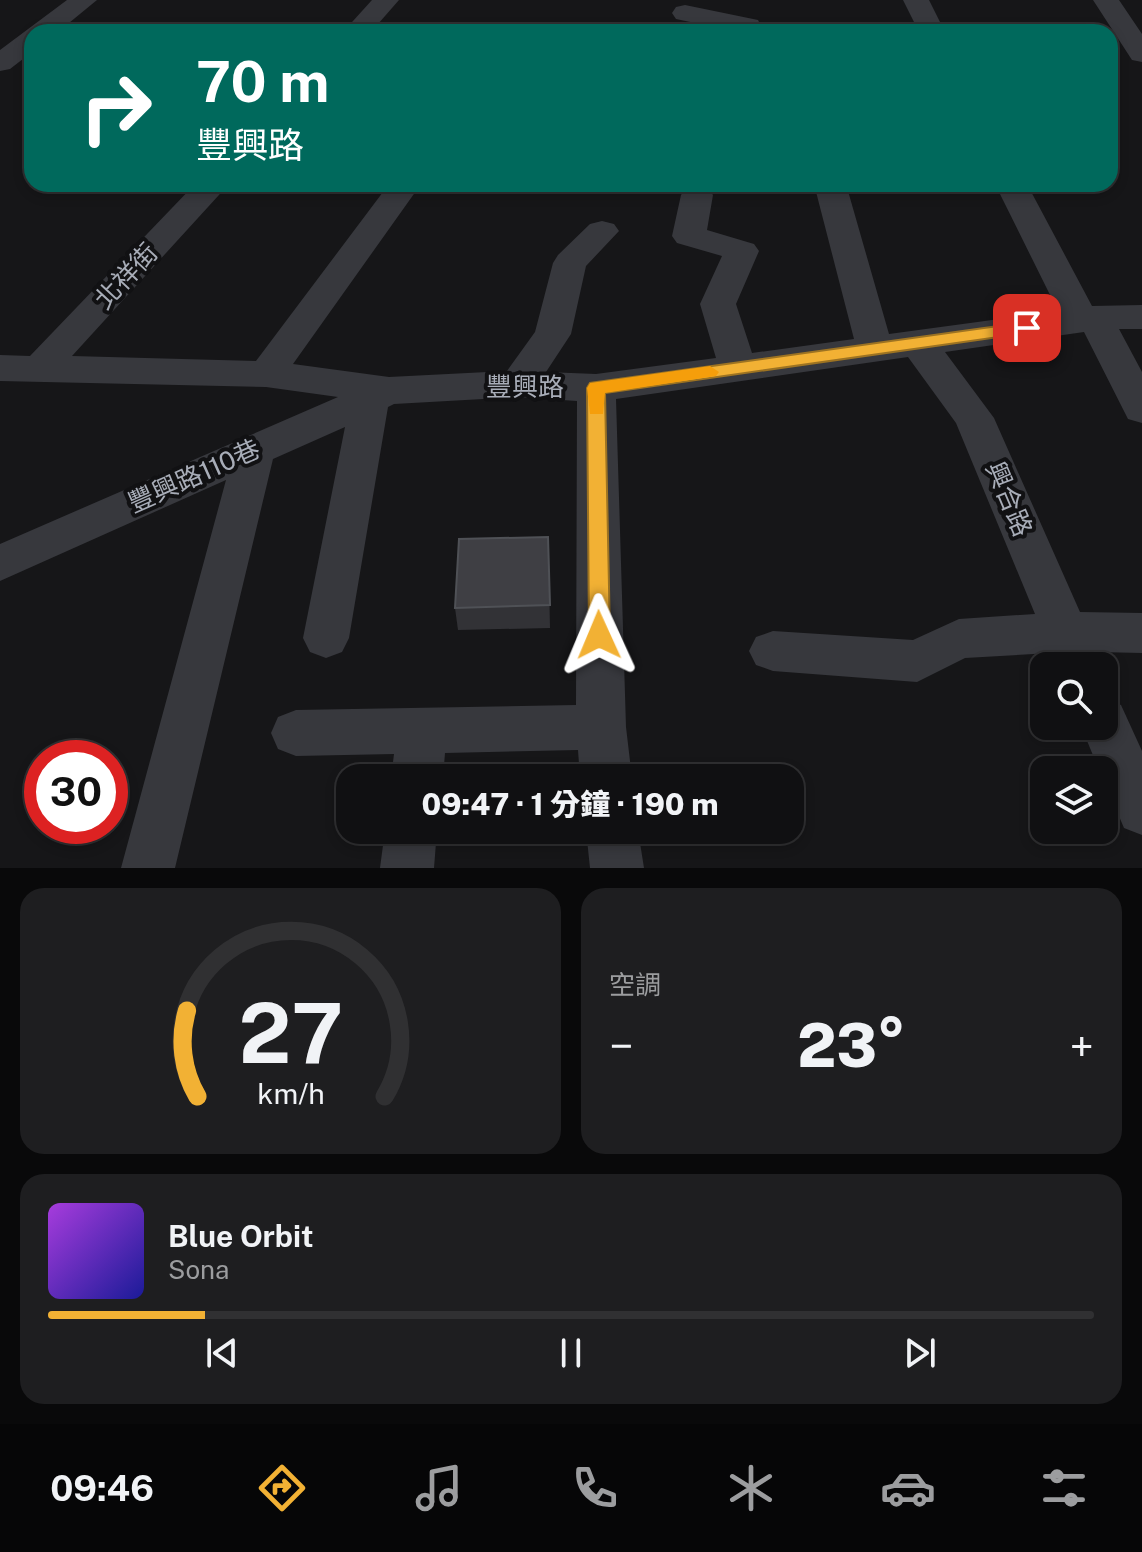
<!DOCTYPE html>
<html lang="zh-TW">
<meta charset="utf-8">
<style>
:root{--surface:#101012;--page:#1e1e20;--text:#f1f3f6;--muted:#9c9d9f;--line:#303032;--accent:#f2b134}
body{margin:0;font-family:"Public Sans","Noto Sans TC",sans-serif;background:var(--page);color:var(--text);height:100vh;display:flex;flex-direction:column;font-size:30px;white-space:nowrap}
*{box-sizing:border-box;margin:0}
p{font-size:26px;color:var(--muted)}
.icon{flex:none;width:44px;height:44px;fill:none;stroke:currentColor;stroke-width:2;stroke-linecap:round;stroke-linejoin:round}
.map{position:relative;height:868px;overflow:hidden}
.sheet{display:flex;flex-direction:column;gap:20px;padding:20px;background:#09090a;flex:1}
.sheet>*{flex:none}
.banner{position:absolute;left:24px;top:24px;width:1094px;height:168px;border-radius:24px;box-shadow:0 4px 12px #0003,0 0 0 2px var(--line);background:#00695c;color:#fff;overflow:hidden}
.fabs{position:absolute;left:1030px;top:652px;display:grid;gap:16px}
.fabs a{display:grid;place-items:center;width:88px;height:88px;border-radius:16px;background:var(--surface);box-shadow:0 4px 12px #0003,0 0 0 2px var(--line);font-size:40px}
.speed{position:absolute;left:24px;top:740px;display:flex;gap:16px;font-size:40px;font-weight:700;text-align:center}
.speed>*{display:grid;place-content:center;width:104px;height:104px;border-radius:50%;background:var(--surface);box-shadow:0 4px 12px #0003,0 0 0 2px var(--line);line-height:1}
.speed .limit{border:12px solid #d22;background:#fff;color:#111}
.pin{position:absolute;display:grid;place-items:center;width:68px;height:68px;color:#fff;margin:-34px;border-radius:16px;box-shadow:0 4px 12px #0006}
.me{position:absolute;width:88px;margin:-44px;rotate:359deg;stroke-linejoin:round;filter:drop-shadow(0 0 6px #0008)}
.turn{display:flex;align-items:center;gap:28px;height:168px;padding:0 40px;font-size:36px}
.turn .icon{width:104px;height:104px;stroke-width:2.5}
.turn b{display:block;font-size:56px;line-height:68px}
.big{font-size:60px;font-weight:800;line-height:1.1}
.sheet .card{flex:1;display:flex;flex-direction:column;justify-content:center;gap:12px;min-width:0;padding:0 28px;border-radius:24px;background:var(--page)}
.sheet .dial{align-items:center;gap:0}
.dial svg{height:208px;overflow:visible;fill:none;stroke:var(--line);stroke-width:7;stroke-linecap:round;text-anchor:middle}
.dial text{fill:var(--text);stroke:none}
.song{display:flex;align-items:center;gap:24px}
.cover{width:96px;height:96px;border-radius:12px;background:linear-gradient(135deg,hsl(280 70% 55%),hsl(240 70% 35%))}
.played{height:8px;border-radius:4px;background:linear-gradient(90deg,var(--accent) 15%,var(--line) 15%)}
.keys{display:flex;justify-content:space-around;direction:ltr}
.heat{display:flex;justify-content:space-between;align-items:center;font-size:44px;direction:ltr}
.sheet .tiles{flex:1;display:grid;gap:20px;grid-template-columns:1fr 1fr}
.card:last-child{grid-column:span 2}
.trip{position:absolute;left:336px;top:764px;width:468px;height:80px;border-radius:24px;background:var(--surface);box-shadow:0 4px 12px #0003,0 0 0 2px var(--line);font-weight:800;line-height:80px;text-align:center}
.tabs{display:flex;height:128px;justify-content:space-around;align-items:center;background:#060607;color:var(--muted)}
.tabs .icon{width:56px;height:56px}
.tabs .active{color:var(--accent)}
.tabs b{font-size:36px;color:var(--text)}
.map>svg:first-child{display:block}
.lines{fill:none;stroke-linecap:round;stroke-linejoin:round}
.minor{fill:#37383d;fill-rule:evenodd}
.wall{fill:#323236}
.building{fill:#3f3f44;stroke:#4f5156;stroke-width:2}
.route{fill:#f2b134;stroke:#9d7322;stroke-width:2}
.slow{fill:#f59e0b}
.labels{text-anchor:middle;stroke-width:8;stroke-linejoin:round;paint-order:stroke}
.street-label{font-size:26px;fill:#a8adb8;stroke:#111113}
</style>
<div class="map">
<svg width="1142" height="868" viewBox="0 0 1142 868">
<rect width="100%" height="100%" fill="#161618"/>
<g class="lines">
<path class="minor" d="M67,0H97L58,32H32V52L10,69L0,71V50Z
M372,0H399L371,32H343Z
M903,0H929L945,32H919Z
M1093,0H1119L1142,34V62L1132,60Z
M685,5L758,20L764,32H738L676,19L672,13L676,7Z
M195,184H229L72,356L256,361L389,184H421L293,364L389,377L507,371L535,332L553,263L558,255L590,224L602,221L614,224L619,231L586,266L571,334L546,372L596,374L716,358L700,304L722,256L677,243L672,236L681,195L686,188L697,185L708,188L713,195L707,230L754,244L759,251L736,304L752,353L854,339L814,184H846L889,334L1058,311L995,184H1027L1092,306L1142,305V329H1119L1142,372V423L1128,419L1084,332L945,352L994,418L1080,612L1142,613V653L1098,652L1104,666H1056L1051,653L965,658L917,682L773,671L756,665L749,651L756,637L773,631L913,640L959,619L1035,614L956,423L908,357L616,399L626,727L632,778H580L578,750L445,753L443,778H391L394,754L296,756L278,749L271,733L278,717L296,710L576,705L577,401L518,397L394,404L388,407L349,638L342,652L326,658L310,652L303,638L345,427L273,459L175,868H121L226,480L0,581V544L338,397L266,387L0,381V355L30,356Z
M1104,699L1121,705L1142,751V835L1124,828L1104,781V770H1099L1081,726H1104Z
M385,830H437L434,868H380Z
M586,830H638L644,868H590Z"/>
</g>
<path class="wall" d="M548,537L550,628L458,630L455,608Z"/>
<path class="building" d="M548,537L550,605L455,608L459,539Z"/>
<path class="route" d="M1027,322L1033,324L1035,328L1033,332L605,393L610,635L607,641L599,644L592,641L589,635L587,388L590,383Z"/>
<path class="slow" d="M710,366L719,372L716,376L605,393L603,414H590L587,388L590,383Z"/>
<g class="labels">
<g class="street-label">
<text transform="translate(126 276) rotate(-47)" y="9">北祥街</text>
<text x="525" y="396">豐興路</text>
<text transform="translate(194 476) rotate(-24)" y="9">豐興路110巷</text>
<text transform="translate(1009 499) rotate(67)" y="9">興合路</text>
</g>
</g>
</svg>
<div class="fabs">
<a><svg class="icon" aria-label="search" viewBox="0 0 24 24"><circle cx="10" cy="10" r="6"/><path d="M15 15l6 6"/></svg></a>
<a><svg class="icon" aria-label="layers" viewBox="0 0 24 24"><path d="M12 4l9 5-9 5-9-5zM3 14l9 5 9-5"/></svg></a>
</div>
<div class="speed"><div class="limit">30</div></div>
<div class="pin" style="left:1027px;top:328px;background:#d93025"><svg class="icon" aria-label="arrive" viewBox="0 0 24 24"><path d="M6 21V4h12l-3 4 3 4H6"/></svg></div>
<svg class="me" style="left:599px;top:635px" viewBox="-20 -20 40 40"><path d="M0-17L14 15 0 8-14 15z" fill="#f2b134" stroke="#fff" stroke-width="4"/></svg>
<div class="trip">09:47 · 1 分鐘 · 190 m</div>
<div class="banner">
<div class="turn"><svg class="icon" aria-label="right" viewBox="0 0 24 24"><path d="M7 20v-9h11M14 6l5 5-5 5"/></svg><div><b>70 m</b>豐興路</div></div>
</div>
</div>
<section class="sheet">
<div class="tiles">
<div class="card dial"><svg viewBox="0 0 100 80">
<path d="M14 69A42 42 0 1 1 86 69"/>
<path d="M14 69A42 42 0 0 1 10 36" stroke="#f2b134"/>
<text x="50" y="56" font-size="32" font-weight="700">27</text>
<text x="50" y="72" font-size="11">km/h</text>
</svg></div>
<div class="card"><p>空調</p>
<div class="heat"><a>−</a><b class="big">23°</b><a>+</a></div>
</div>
<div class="card">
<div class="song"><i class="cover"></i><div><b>Blue Orbit</b><p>Sona</p></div></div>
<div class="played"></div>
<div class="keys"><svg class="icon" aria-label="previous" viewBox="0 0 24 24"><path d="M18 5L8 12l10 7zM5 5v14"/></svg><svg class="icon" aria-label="pause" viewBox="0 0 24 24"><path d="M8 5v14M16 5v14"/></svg><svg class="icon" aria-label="next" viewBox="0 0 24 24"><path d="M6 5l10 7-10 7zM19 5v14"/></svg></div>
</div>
</div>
</section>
<nav class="tabs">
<b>09:46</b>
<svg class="icon active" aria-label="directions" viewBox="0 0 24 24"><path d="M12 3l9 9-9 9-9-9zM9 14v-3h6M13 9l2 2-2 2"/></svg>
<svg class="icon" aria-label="music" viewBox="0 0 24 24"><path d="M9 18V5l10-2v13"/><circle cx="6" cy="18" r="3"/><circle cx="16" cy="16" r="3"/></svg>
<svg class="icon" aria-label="phone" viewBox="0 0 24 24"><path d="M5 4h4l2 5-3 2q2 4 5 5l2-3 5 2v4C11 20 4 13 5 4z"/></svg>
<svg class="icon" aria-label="climate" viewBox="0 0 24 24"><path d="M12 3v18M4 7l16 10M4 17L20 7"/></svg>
<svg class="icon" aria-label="car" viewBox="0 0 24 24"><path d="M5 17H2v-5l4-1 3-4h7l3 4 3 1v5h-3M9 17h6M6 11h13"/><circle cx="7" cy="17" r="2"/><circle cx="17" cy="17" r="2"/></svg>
<svg class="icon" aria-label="filters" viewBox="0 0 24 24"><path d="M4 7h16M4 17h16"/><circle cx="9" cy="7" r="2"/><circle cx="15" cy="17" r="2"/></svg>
</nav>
